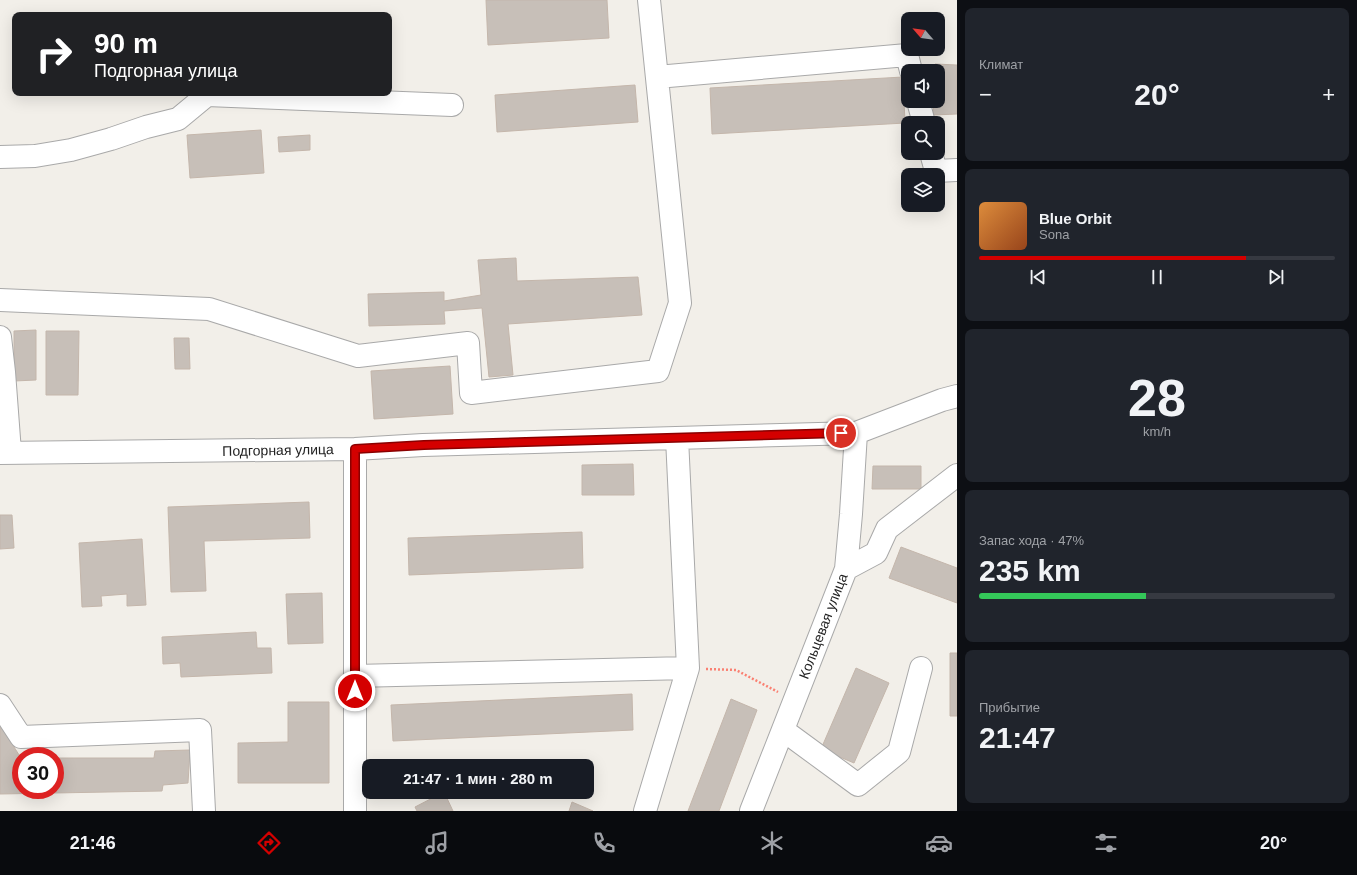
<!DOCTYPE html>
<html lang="ru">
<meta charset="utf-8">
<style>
:root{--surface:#171b24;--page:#20242c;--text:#f1f3f6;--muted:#9ea1a6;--line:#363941;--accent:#d40000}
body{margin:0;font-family:Helvetica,sans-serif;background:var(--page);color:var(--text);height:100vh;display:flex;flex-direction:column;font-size:15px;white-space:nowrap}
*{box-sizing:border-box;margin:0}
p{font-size:13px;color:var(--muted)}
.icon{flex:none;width:22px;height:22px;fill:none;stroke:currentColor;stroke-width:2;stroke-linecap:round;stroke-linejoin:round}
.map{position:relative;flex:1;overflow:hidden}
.sheet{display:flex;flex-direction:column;gap:8px;padding:8px;background:#0d0f14;width:400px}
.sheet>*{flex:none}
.top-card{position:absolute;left:12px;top:12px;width:380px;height:84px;border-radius:8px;box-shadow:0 4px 16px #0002;background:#202124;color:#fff;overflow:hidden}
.needle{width:26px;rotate:298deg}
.buttons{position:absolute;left:901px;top:12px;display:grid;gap:8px}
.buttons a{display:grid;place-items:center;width:44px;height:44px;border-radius:8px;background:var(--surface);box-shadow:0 4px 16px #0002;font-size:20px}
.speed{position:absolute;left:12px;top:747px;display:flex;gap:8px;font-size:20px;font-weight:700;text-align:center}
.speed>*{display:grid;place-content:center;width:52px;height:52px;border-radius:50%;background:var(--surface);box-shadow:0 4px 16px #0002;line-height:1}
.speed .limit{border:6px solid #d22;background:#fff;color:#111}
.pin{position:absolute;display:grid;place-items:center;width:34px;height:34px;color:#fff;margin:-17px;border:2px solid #fff;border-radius:50%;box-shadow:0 1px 4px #0007}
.me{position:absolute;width:44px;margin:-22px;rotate:0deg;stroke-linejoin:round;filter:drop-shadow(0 0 3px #0008)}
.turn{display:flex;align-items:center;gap:14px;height:84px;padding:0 16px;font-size:18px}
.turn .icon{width:52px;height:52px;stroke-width:2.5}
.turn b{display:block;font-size:28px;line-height:34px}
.big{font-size:30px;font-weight:800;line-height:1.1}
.sheet .tile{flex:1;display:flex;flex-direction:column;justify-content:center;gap:6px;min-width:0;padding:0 14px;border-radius:8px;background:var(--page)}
.sheet .dial{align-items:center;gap:0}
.dial b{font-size:52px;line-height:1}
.song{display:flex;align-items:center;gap:12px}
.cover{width:48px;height:48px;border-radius:6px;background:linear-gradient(135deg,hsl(30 70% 55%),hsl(20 70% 35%))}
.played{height:4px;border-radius:2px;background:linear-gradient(90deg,var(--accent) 75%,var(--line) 75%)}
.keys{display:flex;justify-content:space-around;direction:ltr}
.heat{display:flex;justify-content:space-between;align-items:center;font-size:22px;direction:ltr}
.charge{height:6px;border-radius:3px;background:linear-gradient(90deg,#34c759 47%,var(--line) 0)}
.trip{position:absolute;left:362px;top:759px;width:232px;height:40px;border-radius:8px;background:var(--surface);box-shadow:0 4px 16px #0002;font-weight:800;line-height:40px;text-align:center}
.dock{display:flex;height:64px;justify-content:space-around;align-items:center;background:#090b0e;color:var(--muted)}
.dock .icon{width:28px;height:28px}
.dock .selected{color:var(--accent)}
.dock b{font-size:18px;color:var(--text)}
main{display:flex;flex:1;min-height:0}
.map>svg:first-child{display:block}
.building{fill:#c7bfb8;stroke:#c4b6ab}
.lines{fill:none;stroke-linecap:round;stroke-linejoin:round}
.minor-casing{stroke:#a9a9a9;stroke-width:24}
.path{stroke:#fa8072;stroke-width:2.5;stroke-dasharray:2 2;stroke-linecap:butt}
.minor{stroke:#fff;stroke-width:22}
.route-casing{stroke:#8a0000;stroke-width:10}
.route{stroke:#d40000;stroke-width:7}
.labels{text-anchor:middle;stroke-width:3;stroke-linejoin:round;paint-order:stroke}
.street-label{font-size:14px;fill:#222;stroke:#fff}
</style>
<main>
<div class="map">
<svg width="957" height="811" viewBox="0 0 957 811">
<rect width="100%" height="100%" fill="#f2efe9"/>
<path class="building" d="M486,0H607L609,38L488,45Z
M935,64L957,65V114L933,115L934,101H938V71H935Z
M903,77L905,123L712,134L710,88Z
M635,85L638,122L497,132L495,95Z
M261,130L264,173L190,178L187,135Z
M310,135V150L279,152L278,137Z
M516,258L517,281L638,277L642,315L508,324L513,375L489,377L482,308L444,311L445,324L369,326L368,294L444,292V301L481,295L478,260Z
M36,330V380L14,381V331Z
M46,331H79L78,395H46Z
M174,338H189L190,369H175Z
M450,366L453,414L374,419L371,371Z
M633,464L634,495H582V465Z
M873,466H921V489H872Z
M309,502L310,538L204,541L206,591L171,592L168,507Z
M0,515H12L14,548L0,549Z
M582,532L583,568L409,575L408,538Z
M142,539L146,605L127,606V594L101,596L102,606L82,607L79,543Z
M901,547L957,568V603L889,578Z
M322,593L323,643L288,644L286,594Z
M256,632L257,648H271L272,673L181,677L180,663L163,664L162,637Z
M950,653H957V716H950Z
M856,668L889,683L854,763L821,749Z
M632,694L633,730L393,741L391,705Z
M731,699L757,710L719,811H688Z
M288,702H329V783H238V743L288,742Z
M0,725L21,758V790H55V758H154L155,751L190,750L188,783L163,785L162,791L0,794Z
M444,792L453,811H417L415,807Z
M572,802L593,811H569Z"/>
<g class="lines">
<g class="minor-casing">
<path id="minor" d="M657,77L907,55L911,71
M918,101L924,123
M931,153L936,171L957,170
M0,157L35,156L71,150L111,139L146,127L178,119L207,95L452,105
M0,300L209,309L358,356L468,343L471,393L658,371L680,303L649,0
M0,337L4,372L10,452
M0,453L355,449L423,445L856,433L942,400L957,396
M846,569L876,553L887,529L957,475
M355,676L688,668
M0,705L21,737L200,730L204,811
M783,730L858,785L899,752L921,668
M355,811V449
M645,811L688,668L677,438
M751,811L846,569L851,514L856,433"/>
</g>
<path class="path" d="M706,669L736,670L778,692"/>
<use href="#minor" class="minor"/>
</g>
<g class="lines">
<g class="route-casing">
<path id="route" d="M355,691V449L424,445L841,433"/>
</g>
<use href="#route" class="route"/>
</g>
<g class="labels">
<g class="street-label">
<text transform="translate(278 450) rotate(-1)" y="5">Подгорная улица</text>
<text transform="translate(823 626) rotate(-69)" y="5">Кольцевая улица</text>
</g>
</g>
</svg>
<div class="buttons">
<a><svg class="needle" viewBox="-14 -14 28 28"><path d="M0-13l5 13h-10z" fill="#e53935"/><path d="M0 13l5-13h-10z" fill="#9ea1a6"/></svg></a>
<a><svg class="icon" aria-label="sound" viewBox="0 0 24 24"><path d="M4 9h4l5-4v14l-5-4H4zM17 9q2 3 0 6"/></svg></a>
<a><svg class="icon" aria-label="search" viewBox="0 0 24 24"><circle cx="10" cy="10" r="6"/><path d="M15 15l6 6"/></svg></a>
<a><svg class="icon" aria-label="layers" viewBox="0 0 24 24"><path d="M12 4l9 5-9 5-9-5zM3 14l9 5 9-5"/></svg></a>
</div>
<div class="speed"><div class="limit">30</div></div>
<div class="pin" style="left:841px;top:433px;background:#d93025"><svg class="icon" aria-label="arrive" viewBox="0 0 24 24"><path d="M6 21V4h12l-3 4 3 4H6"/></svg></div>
<svg class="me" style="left:355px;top:691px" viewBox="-20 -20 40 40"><circle r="17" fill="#d40000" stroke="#fff" stroke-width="3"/><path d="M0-11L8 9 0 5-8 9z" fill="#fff"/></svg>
<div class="trip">21:47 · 1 мин · 280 m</div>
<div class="top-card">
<div class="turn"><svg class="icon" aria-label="right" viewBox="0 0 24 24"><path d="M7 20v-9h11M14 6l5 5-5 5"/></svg><div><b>90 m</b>Подгорная улица</div></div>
</div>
</div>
<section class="sheet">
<div class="tile"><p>Климат</p>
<div class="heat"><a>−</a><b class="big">20°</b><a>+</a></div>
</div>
<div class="tile">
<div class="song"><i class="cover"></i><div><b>Blue Orbit</b><p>Sona</p></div></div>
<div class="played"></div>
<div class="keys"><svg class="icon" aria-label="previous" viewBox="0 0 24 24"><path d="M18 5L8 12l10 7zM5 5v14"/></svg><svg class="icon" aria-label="pause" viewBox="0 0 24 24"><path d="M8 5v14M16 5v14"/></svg><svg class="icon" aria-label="next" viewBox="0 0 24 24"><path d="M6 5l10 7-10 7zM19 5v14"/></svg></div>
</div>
<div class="tile dial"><b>28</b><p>km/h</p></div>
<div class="tile"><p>Запас хода · 47%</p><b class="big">235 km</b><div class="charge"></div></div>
<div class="tile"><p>Прибытие</p><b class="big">21:47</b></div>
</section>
</main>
<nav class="dock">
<b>21:46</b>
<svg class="icon selected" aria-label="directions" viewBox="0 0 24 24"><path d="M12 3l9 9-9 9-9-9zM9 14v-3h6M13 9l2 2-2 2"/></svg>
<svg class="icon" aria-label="music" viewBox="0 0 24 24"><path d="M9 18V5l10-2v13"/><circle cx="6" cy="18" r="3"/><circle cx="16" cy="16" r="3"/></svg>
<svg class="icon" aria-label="phone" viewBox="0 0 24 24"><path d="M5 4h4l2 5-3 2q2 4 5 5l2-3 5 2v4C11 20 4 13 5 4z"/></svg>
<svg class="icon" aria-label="climate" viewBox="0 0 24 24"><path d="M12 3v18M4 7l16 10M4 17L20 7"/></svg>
<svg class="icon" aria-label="car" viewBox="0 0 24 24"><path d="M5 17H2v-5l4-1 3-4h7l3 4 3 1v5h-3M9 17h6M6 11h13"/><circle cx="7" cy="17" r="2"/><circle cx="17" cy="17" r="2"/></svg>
<svg class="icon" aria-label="filters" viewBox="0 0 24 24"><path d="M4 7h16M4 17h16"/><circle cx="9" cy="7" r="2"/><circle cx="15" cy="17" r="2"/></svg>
<b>20°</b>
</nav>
